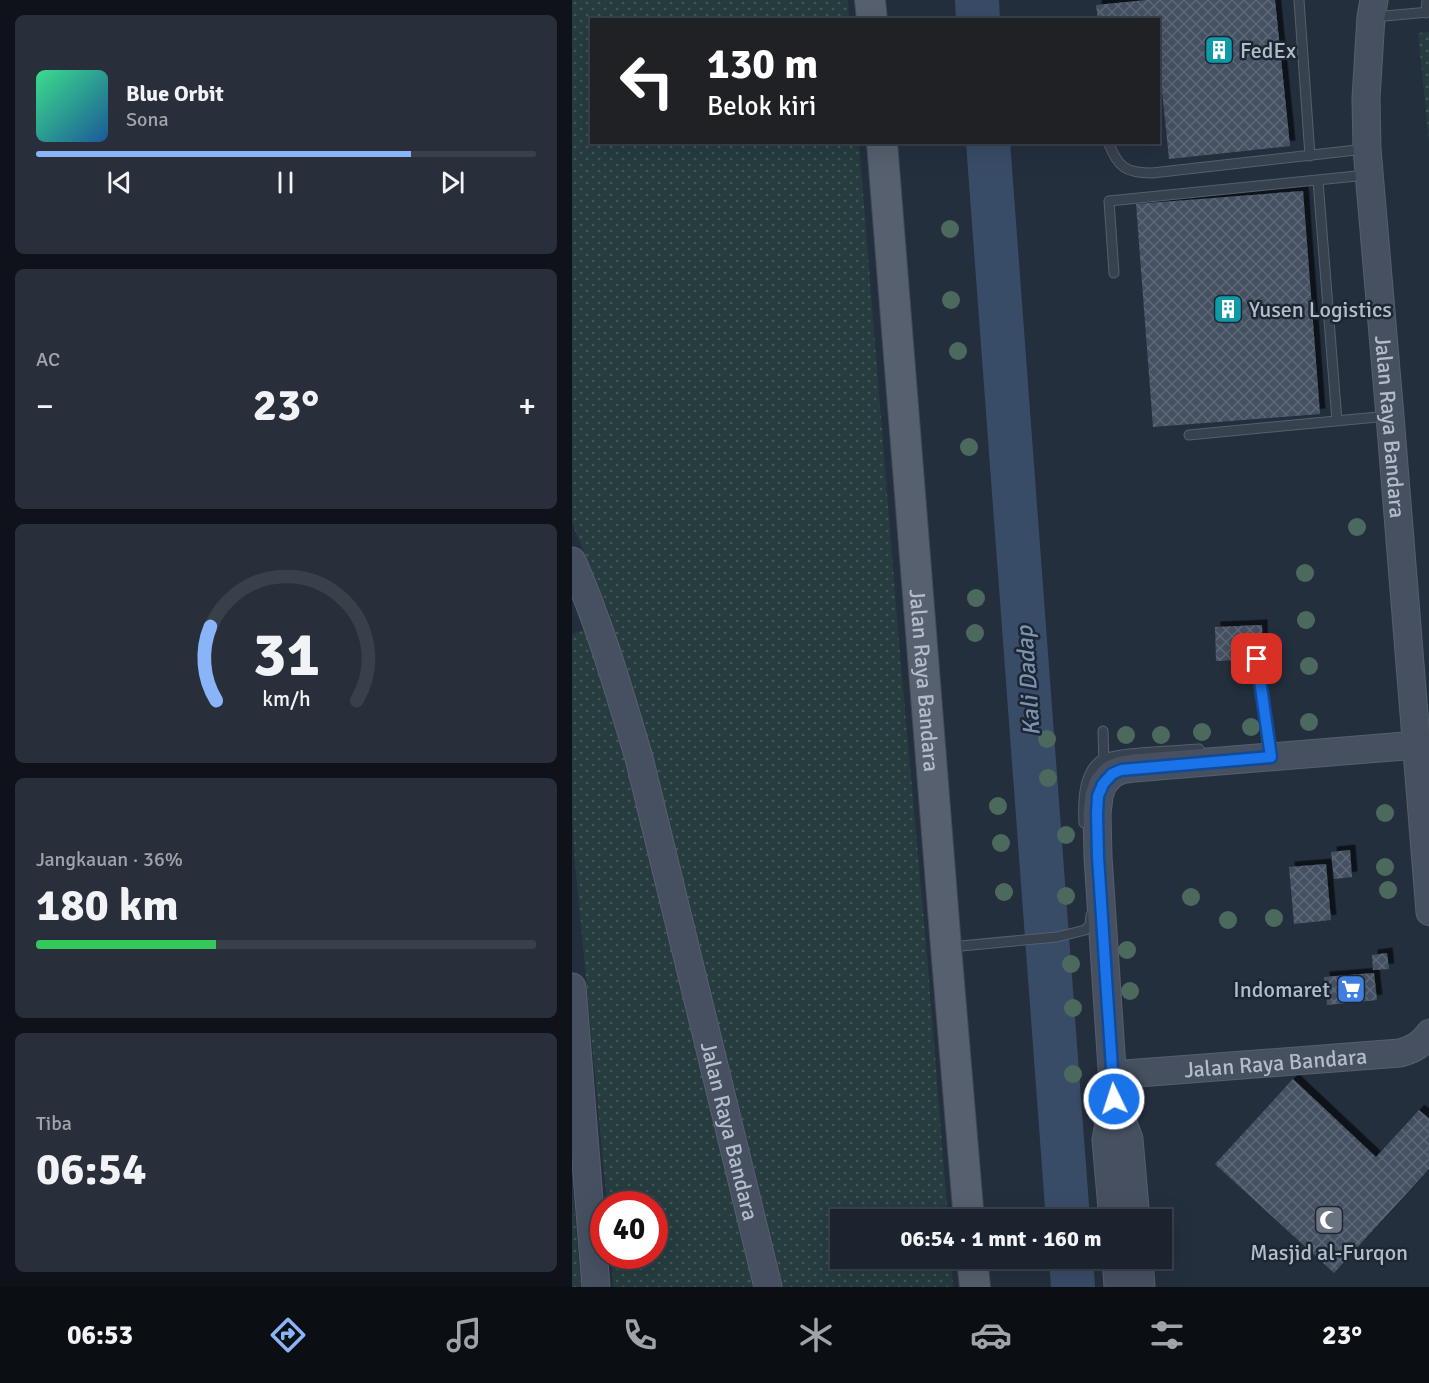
<!DOCTYPE html>
<html lang="id">
<meta charset="utf-8">
<style>
:root{--surface:#1b232e;--page:#282f3a;--text:#f1f3f6;--muted:#a0a4aa;--line:#39404a;--accent:#8ab4f8}
body{margin:0;font-family:Signika,sans-serif;background:var(--page);color:var(--text);height:100vh;display:flex;flex-direction:column;font-size:22px;white-space:nowrap}
*{box-sizing:border-box;margin:0}
p{font-size:20px;color:var(--muted)}
.icon{flex:none;width:33px;height:33px;fill:none;stroke:currentColor;stroke-width:2;stroke-linecap:round;stroke-linejoin:round}
.map{position:relative;flex:1;overflow:hidden}
.details{display:flex;flex-direction:column;gap:15px;padding:15px;background:#0f1319;width:572px}
.details>*{flex:none}
.top-card{position:absolute;left:18px;top:18px;width:570px;height:126px;border-radius:0px;box-shadow:0 6px 24px #0002,0 0 0 2px var(--line);background:#202124;color:#fff;overflow:hidden}
.speed{position:absolute;left:18px;top:1191px;display:flex;gap:12px;font-size:30px;font-weight:700;text-align:center}
.speed>*{display:grid;place-content:center;width:78px;height:78px;border-radius:50%;background:var(--surface);box-shadow:0 6px 24px #0002,0 0 0 2px var(--line);line-height:1}
.speed .limit{border:9px solid #d22;background:#fff;color:#111}
.pin{position:absolute;display:grid;place-items:center;width:51px;height:51px;color:#fff;margin:-26px;border-radius:12px;box-shadow:0 3px 9px #0006}
.me{position:absolute;width:66px;margin:-33px;rotate:356deg;stroke-linejoin:round;filter:drop-shadow(0 0 4px #0008)}
.turn{display:flex;align-items:center;gap:21px;height:126px;padding:0 18px;font-size:27px}
.turn .icon{width:78px;height:78px;stroke-width:2.5}
.turn b{display:block;font-size:42px;line-height:51px}
.big{font-size:45px;font-weight:700;line-height:1.1}
.details .card{flex:1;display:flex;flex-direction:column;justify-content:center;gap:9px;min-width:0;padding:0 21px;border-radius:9px;background:var(--page)}
.details .dial{align-items:center;gap:0}
.dial svg{height:156px;overflow:visible;fill:none;stroke:var(--line);stroke-width:7;stroke-linecap:round;text-anchor:middle}
.dial text{fill:var(--text);stroke:none}
.song{display:flex;align-items:center;gap:18px}
.cover{width:72px;height:72px;border-radius:9px;background:linear-gradient(135deg,hsl(150 70% 55%),hsl(210 70% 35%))}
.played{height:6px;border-radius:3px;background:linear-gradient(90deg,var(--accent) 75%,var(--line) 75%)}
.keys{display:flex;justify-content:space-around;direction:ltr}
.heat{display:flex;justify-content:space-between;align-items:center;font-size:33px;direction:ltr}
.charge{height:9px;border-radius:4px;background:linear-gradient(90deg,#34c759 36%,var(--line) 0)}
.trip{position:absolute;left:258px;top:1209px;width:342px;height:60px;border-radius:0px;background:var(--surface);box-shadow:0 6px 24px #0002,0 0 0 2px var(--line);font-weight:700;line-height:60px;text-align:center}
.dock{display:flex;height:96px;justify-content:space-around;align-items:center;background:#0b0e12;color:var(--muted)}
.dock .icon{width:42px;height:42px}
.dock .on{color:var(--accent)}
.dock b{font-size:27px;color:var(--text)}
main{display:flex;flex:1;min-height:0}
.map>svg:first-child{display:block}
.grass{fill:url(#grass-dots)}
.lines{fill:none;stroke-linecap:round;stroke-linejoin:round}
.river{stroke:#394c67;stroke-width:44}
.building{fill:url(#building-cross-hatch);filter:url(#shadow)}
.lane-casing{stroke:#565f6c;stroke-width:11}
.secondary-casing{stroke:#565f6c;stroke-width:29}
.primary-casing{stroke:#414a57;stroke-width:32}
.lane{stroke:#38414e;stroke-width:9}
.secondary{stroke:#465061;stroke-width:27}
.primary{stroke:#56606e;stroke-width:30}
.tree{fill:#4b6a5d}
.route-casing{stroke:#114b97;stroke-width:15}
.route{stroke:#1a73e8;stroke-width:10}
.labels{text-anchor:middle;stroke-width:5;stroke-linejoin:round;paint-order:stroke}
.poi-label{font-size:22px;fill:#b4bcc9;stroke:#1d2633;text-anchor:start}
.street-label{font-size:22px;fill:#b4bcc9;stroke:#1d2633}
.water-label{font-size:24px;font-style:italic;fill:#7c92b1;stroke:#1d2633}
</style>
<main>
<section class="details">
<div class="card">
<div class="song"><i class="cover"></i><div><b>Blue Orbit</b><p>Sona</p></div></div>
<div class="played"></div>
<div class="keys"><svg class="icon" aria-label="previous" viewBox="0 0 24 24"><path d="M18 5L8 12l10 7zM5 5v14"/></svg><svg class="icon" aria-label="pause" viewBox="0 0 24 24"><path d="M8 5v14M16 5v14"/></svg><svg class="icon" aria-label="next" viewBox="0 0 24 24"><path d="M6 5l10 7-10 7zM19 5v14"/></svg></div>
</div>
<div class="card"><p>AC</p>
<div class="heat"><a>−</a><b class="big">23°</b><a>+</a></div>
</div>
<div class="card dial"><svg viewBox="0 0 100 80">
<path d="M14 69A42 42 0 1 1 86 69"/>
<path d="M14 69A42 42 0 0 1 11 31" stroke="#8ab4f8"/>
<text x="50" y="56" font-size="32" font-weight="700">31</text>
<text x="50" y="72" font-size="11">km/h</text>
</svg></div>
<div class="card"><p>Jangkauan · 36%</p><b class="big">180 km</b><div class="charge"></div></div>
<div class="card"><p>Tiba</p><b class="big">06:54</b></div>
</section>
<div class="map">
<svg width="858" height="1287" viewBox="0 0 858 1287">
<defs>
<pattern id="grass-dots" width="8" height="8" patternUnits="userSpaceOnUse" patternTransform="scale(1.5)"><rect width="8" height="8" fill="#263c3f"/><path d="M2 2h.1M6 6h.1" fill="none" stroke="#435659" stroke-width="1.8" stroke-linecap="round"/></pattern>
<pattern id="building-cross-hatch" width="8" height="8" patternUnits="userSpaceOnUse" patternTransform="scale(1.5)"><rect width="8" height="8" fill="#455162"/><path d="M0 0l8 8M0 8l8-8" fill="none" stroke="#5d6877"/></pattern>
<filter id="shadow"><feDropShadow dx="5.5" dy="-5.5" stdDeviation="0" flood-color="#0009"/></filter>
</defs>
<rect width="100%" height="100%" fill="#242f3e"/>
<path class="grass" d="M0,0H276L277,19L20,20V142L287,143L327,643L355,955L376,1219L268,1220V1258L379,1259L381,1287H41L39,1256H82V1204H35L2,850L0,809V634L40,619L0,523Z
M857,32H858L857,142L846,33Z
M0,1186L9,1287H0Z"/>
<g class="lines">
<path class="river" d="M405,0L406,20
M416,142L496,1220
M499,1258L501,1287"/>
</g>
<path class="building" d="M575,0H703L718,146L597,159L589,81H586V20H526L524,5Z
M731,191L748,414L581,427L564,204Z
M690,625L691,659L644,661L643,627Z
M778,850L780,877L762,879L759,852Z
M754,864L759,920L722,924L717,867Z
M815,953L817,969L801,970L800,955Z
M802,973L805,1000L755,1005L752,977Z
M721,1079L804,1157L847,1110L858,1119V1168L762,1273L643,1164Z"/>
<g class="lines">
<g class="lane-casing">
<path id="lane" d="M727,0L738,156
M854,13L855,0
M802,17L858,12
M536,142C546,167 553,173 580,173L793,149
M746,181L765,421
M542,273L537,201L795,175
M617,435L816,416
M685,659L699,755
M531,731L532,763
M512,823C511,803 511,774 528,761C541,752 608,751 627,749
M378,947L485,937L513,930L518,925L519,915"/>
</g>
<g class="secondary-casing">
<g id="secondary">
<path id="s1" d="M802,0L799,17L794,98L795,149L818,416L858,912"/>
<path id="s2" d="M0,561C28,624 47,691 67,758L196,1287"/>
<path d="M0,987L24,1287"/>
<path id="s3" d="M540,1075L828,1053C842,1049 849,1045 858,1033"/>
<path d="M542,1100L557,1139L564,1220"/>
<path d="M541,1220L534,1140L542,1099L526,857L525,814L527,796L531,784L540,774L549,770L562,768L845,745"/>
<path d="M544,1258L546,1287"/>
<path d="M567,1258L569,1287"/>
</g>
</g>
<g class="primary-casing">
<g id="primary">
<path d="M298,0L300,20"/>
<path id="s4" d="M310,142L374,947L397,1220"/>
<path d="M400,1258L403,1287"/>
</g>
</g>
<use href="#lane" class="lane"/>
<use href="#secondary" class="secondary"/>
<use href="#primary" class="primary"/>
</g>
<g class="tree">
<circle cx="378" cy="229" r="9"/>
<circle cx="379" cy="300" r="9"/>
<circle cx="386" cy="351" r="9"/>
<circle cx="397" cy="447" r="9"/>
<circle cx="785" cy="527" r="9"/>
<circle cx="733" cy="573" r="9"/>
<circle cx="404" cy="598" r="9"/>
<circle cx="734" cy="620" r="9"/>
<circle cx="403" cy="633" r="9"/>
<circle cx="737" cy="666" r="9"/>
<circle cx="737" cy="722" r="9"/>
<circle cx="679" cy="727" r="9"/>
<circle cx="630" cy="732" r="9"/>
<circle cx="554" cy="735" r="9"/>
<circle cx="589" cy="735" r="9"/>
<circle cx="475" cy="739" r="9"/>
<circle cx="476" cy="778" r="9"/>
<circle cx="426" cy="806" r="9"/>
<circle cx="813" cy="813" r="9"/>
<circle cx="494" cy="835" r="9"/>
<circle cx="429" cy="843" r="9"/>
<circle cx="813" cy="867" r="9"/>
<circle cx="816" cy="890" r="9"/>
<circle cx="432" cy="892" r="9"/>
<circle cx="494" cy="896" r="9"/>
<circle cx="619" cy="897" r="9"/>
<circle cx="702" cy="918" r="9"/>
<circle cx="656" cy="920" r="9"/>
<circle cx="555" cy="950" r="9"/>
<circle cx="499" cy="964" r="9"/>
<circle cx="558" cy="991" r="9"/>
<circle cx="501" cy="1008" r="9"/>
<circle cx="501" cy="1074" r="9"/>
</g>
<g class="lines">
<g class="route-casing">
<path id="route" d="M542,1099L526,857L525,814L526,796L531,784L540,774L549,770L699,757L685,659"/>
</g>
<use href="#route" class="route"/>
</g>
<defs>
<g id="building-square" transform="scale(1.5)"><rect x="-9" y="-9" width="18" height="18" rx="4" fill="#0f9aa8" stroke="#1d2633"/><path d="M-4-6H4V6H1V3H-1V6H-4ZM-2.5-4.3h1.7v1.8h-1.7ZM.8-4.3h1.7v1.8H.8ZM-2.5-1h1.7V.8h-1.7ZM.8-1h1.7V.8H.8Z" fill="#fff"/></g>
<g id="supermarket-square" transform="scale(1.5)"><rect x="-9" y="-9" width="18" height="18" rx="4" fill="#3f7fe0" stroke="#1d2633"/><path d="M-6-5.5h2.5l.6 2H6L4.5 2H-2.5L-4.4-4H-6ZM-1.5 3.2a1.3 1.3 0 1 0 .1 0ZM3 3.2a1.3 1.3 0 1 0 .1 0Z" fill="#fff"/></g>
<g id="mosque-square" transform="scale(1.5)"><rect x="-9" y="-9" width="18" height="18" rx="4" fill="#6b7280" stroke="#1d2633"/><path d="M3.5-4.9A6 6 0 1 0 3.5 4.9A5 5 0 1 1 3.5-4.9Z" fill="#fff"/></g>
</defs>
<g fill-rule="evenodd">
<use href="#building-square" x="647" y="50"/>
<use href="#building-square" x="656" y="309"/>
<use href="#supermarket-square" x="779" y="989"/>
<use href="#mosque-square" x="757" y="1220"/>
</g>
<g class="labels">
<g class="poi-label">
<text x="668" y="58">FedEx</text>
<text x="677" y="317">Yusen Logistics</text>
<text x="758" y="997" text-anchor="end">Indomaret</text>
<text x="757" y="1260" text-anchor="middle">Masjid al-Furqon</text>
</g>
<g class="street-label">
<text dy="8" stroke="none"><textPath href="#s1" startOffset="428">Jalan Raya Bandara</textPath></text>
<text dy="8" stroke="none"><textPath href="#s4" startOffset="540">Jalan Raya Bandara</textPath></text>
<text dy="8" stroke="none"><textPath href="#s3" startOffset="164">Jalan Raya Bandara</textPath></text>
<text dy="8" stroke="none"><textPath href="#s2" startOffset="592">Jalan Raya Bandara</textPath></text>
</g>
<g class="water-label">
<text transform="translate(456 681) rotate(-94)" y="8">Kali Dadap</text>
</g>
</g>
</svg>
<div class="speed"><div class="limit">40</div></div>
<div class="pin" style="left:685px;top:659px;background:#d93025"><svg class="icon" aria-label="arrive" viewBox="0 0 24 24"><path d="M6 21V4h12l-3 4 3 4H6"/></svg></div>
<svg class="me" style="left:542px;top:1099px" viewBox="-20 -20 40 40"><circle r="17" fill="#1a73e8" stroke="#fff" stroke-width="3"/><path d="M0-11L8 9 0 5-8 9z" fill="#fff"/></svg>
<div class="trip">06:54 · 1 mnt · 160 m</div>
<div class="top-card">
<div class="turn"><svg class="icon" aria-label="left" viewBox="0 0 24 24"><path d="M17 20v-9H6M10 6l-5 5 5 5"/></svg><div><b>130 m</b>Belok kiri</div></div>
</div>
</div>
</main>
<nav class="dock">
<b>06:53</b>
<svg class="icon on" aria-label="directions" viewBox="0 0 24 24"><path d="M12 3l9 9-9 9-9-9zM9 14v-3h6M13 9l2 2-2 2"/></svg>
<svg class="icon" aria-label="music" viewBox="0 0 24 24"><path d="M9 18V5l10-2v13"/><circle cx="6" cy="18" r="3"/><circle cx="16" cy="16" r="3"/></svg>
<svg class="icon" aria-label="phone" viewBox="0 0 24 24"><path d="M5 4h4l2 5-3 2q2 4 5 5l2-3 5 2v4C11 20 4 13 5 4z"/></svg>
<svg class="icon" aria-label="climate" viewBox="0 0 24 24"><path d="M12 3v18M4 7l16 10M4 17L20 7"/></svg>
<svg class="icon" aria-label="car" viewBox="0 0 24 24"><path d="M5 17H2v-5l4-1 3-4h7l3 4 3 1v5h-3M9 17h6M6 11h13"/><circle cx="7" cy="17" r="2"/><circle cx="17" cy="17" r="2"/></svg>
<svg class="icon" aria-label="filters" viewBox="0 0 24 24"><path d="M4 7h16M4 17h16"/><circle cx="9" cy="7" r="2"/><circle cx="15" cy="17" r="2"/></svg>
<b>23°</b>
</nav>
